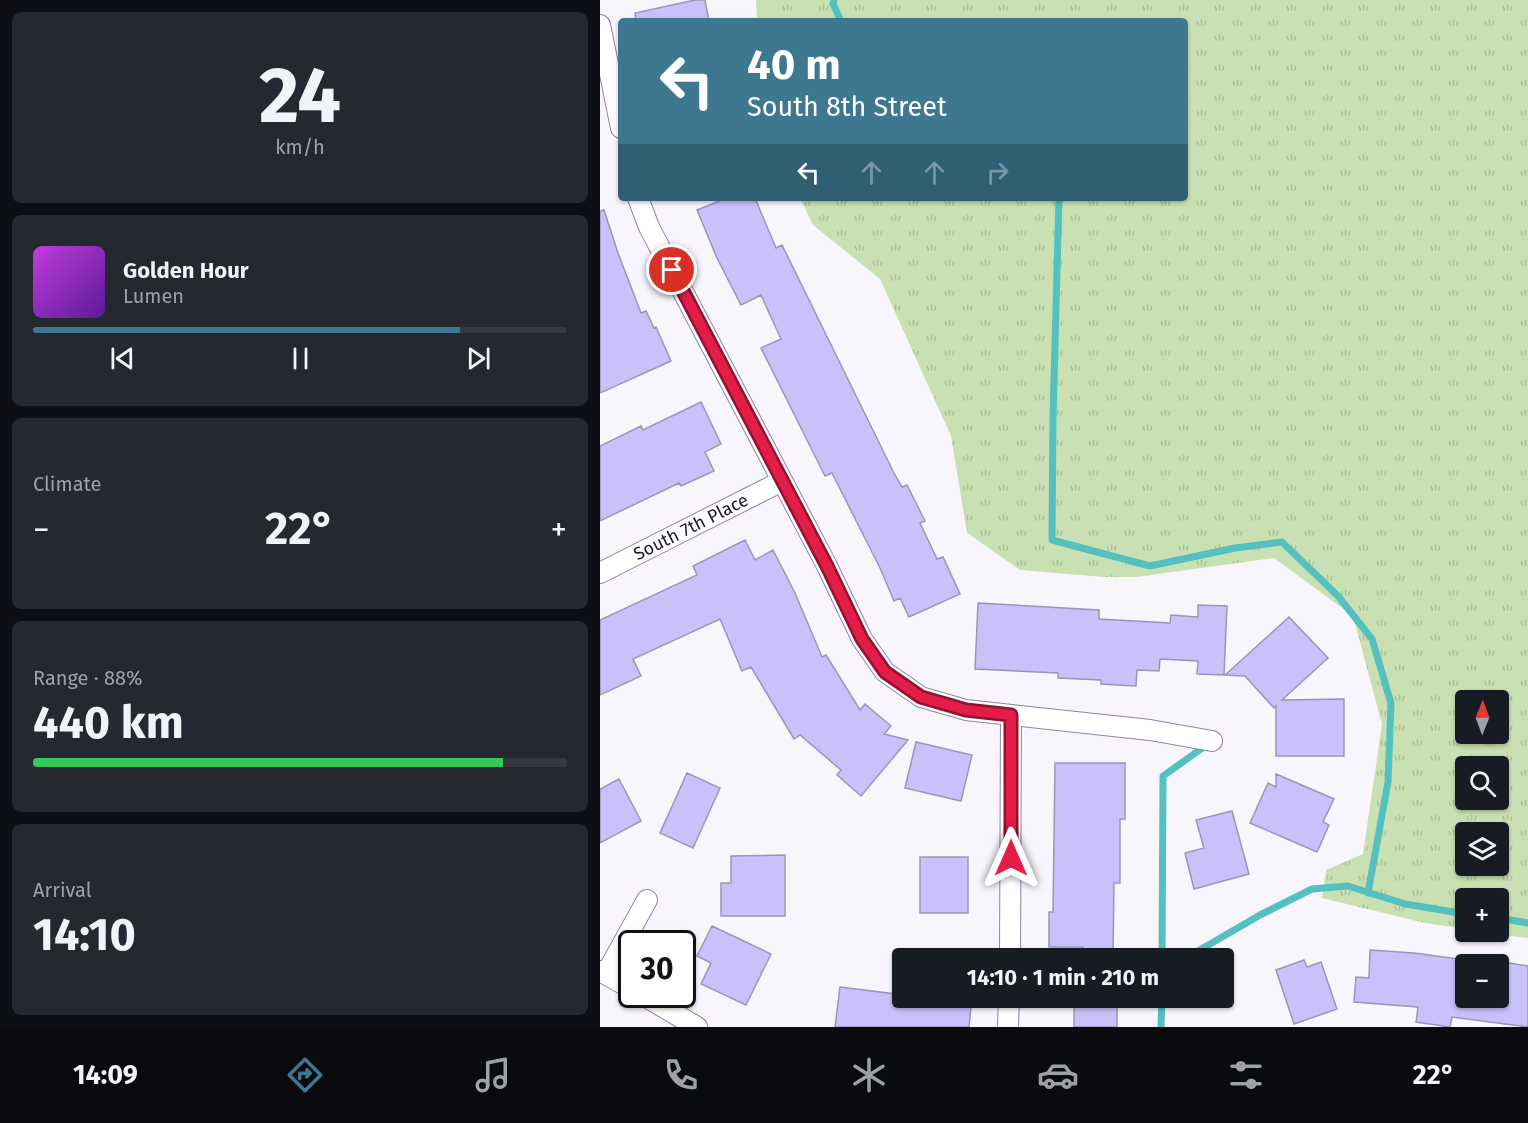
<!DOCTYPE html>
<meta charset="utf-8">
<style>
:root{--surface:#171b24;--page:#242831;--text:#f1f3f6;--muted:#9ea1a6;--line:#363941;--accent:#3d7790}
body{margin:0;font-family:"Fira Sans",sans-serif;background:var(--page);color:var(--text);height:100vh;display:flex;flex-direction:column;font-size:22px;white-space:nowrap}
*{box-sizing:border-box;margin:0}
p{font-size:20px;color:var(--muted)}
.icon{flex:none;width:33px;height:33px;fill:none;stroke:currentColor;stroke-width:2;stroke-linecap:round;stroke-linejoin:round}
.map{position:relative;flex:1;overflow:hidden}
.details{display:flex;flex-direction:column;gap:12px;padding:12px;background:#0d0f14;width:600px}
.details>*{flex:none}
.guide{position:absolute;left:18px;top:18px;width:570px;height:183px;border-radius:6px;box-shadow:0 2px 4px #0004;background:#3d7790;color:#fff;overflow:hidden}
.needle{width:39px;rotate:1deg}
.buttons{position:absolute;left:855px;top:690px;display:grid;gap:12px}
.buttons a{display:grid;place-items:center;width:54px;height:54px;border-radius:6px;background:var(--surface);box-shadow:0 2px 4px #0004;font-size:30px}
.speed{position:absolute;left:18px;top:930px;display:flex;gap:12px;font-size:30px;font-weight:700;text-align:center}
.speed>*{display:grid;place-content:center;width:78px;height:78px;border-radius:50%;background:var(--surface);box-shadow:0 2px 4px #0004;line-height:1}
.speed .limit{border:3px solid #111;border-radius:9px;background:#fff;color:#111}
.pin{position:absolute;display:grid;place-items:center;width:51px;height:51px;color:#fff;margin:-26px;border:3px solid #fff;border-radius:50%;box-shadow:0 2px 6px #0007}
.me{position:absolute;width:66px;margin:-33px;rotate:0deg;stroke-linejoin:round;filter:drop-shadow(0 0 4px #0008)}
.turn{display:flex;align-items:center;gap:21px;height:126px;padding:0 30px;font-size:27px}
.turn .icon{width:78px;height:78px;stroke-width:2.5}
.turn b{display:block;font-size:42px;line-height:51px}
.lanes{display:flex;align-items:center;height:57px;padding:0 30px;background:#0003;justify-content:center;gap:30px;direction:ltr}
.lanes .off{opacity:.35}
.big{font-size:45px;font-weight:700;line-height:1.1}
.details .card{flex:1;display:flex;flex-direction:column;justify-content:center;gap:9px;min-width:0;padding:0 21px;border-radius:9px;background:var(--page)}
.details .dial{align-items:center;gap:0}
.dial b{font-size:78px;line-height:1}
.song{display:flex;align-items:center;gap:18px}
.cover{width:72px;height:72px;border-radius:9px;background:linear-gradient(135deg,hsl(290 70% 55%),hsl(270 70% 35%))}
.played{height:6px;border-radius:3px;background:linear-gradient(90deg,var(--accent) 80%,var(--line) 80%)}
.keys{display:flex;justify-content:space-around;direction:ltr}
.heat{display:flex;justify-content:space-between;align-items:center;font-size:33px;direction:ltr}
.charge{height:9px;border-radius:4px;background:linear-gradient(90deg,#34c759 88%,var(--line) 0)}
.trip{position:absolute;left:292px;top:948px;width:342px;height:60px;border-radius:6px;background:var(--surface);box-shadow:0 2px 4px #0004;font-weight:700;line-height:60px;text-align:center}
.menu{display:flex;height:96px;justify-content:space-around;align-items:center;background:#090b0e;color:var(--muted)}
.menu .icon{width:42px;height:42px}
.menu .selected{color:var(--accent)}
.menu b{font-size:27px;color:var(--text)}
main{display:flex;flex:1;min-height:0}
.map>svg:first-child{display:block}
.grass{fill:url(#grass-tufts);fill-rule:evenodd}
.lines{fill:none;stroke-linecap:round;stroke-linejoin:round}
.stream{stroke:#54c0c0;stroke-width:7}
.building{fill:#c9c1fa;stroke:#9a96b7;stroke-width:1.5;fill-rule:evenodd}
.street-casing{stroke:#9383a1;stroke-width:22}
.street{stroke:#fff;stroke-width:20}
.route-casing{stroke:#92132f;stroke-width:15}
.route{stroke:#e11d48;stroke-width:10}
.labels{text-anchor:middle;stroke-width:5;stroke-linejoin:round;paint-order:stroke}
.street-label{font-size:18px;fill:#1e1723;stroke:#f9f5fc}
</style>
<main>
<section class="details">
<div class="card dial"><b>24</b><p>km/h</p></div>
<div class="card">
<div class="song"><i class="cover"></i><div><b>Golden Hour</b><p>Lumen</p></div></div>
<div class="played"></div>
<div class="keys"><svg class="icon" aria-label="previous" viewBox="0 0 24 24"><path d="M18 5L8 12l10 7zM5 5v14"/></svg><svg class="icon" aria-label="pause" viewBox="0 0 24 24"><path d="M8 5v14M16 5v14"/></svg><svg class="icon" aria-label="next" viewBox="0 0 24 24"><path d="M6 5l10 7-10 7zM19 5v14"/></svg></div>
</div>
<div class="card"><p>Climate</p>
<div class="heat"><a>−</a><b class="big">22°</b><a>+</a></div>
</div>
<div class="card"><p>Range · 88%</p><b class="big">440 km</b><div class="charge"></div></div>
<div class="card"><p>Arrival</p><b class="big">14:10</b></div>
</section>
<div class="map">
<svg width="928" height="1027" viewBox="0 0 928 1027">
<defs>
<pattern id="grass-tufts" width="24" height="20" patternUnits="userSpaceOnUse" patternTransform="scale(1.5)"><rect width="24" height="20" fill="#c9e1b2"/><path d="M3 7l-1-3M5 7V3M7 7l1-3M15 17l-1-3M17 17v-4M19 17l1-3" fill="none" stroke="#acc099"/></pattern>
</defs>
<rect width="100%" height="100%" fill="#f9f5fc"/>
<path class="grass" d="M156,0H928V938L881,932H898V898H866L865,929L825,923L722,898L726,870L763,854L782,724L753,616L674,558L536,577H504L420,570L367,533L351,436L280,279L213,225L200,198H585V21H157ZM866,700H898V734H866ZM866,766H898V800H866ZM866,832H898V866H866Z"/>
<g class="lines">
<path class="stream" d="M234,0L233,4L241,21
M459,198L453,417L452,540L550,566L635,548L682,542L738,596L772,639L791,703L788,782L768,893
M898,918L928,923
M562,958L563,776L608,744
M586,958L660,915L712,889L748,886L805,904L866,914
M561,1027L562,998"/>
</g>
<path class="building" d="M95,0H105L109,21H36L35,13Z
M127,198H155L176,248L182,245L294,473L302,487L307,485L325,521L320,523L337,559L343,557L360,594L309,617L300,598L294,601L280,568L232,473L225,476L161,348L181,339L161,295L141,305L117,258L97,210Z
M4,210L18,253L41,313L46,311L54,328L56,327L71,361L0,393V211Z
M101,402L121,444L105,452L114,471L81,486L79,483L0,521V446L41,426L43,430Z
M145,540L155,560L173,550L195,593L222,657L226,655L260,710L265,704L291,726L284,734L308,740L261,796L237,775L241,770L200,735L194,739L151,667L142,671L120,619L33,659L41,676L0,695V620L97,575L93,566Z
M378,603L499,610V619L570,623L571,615L598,617V605L627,606L624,675L597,674L598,661L560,659L559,671L537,670L536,686L501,684V680L458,678V673L375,669Z
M689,617L728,658L682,700L744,699V756H676V706L674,708L645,676L625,675Z
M316,742L372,755L361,801L305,788Z
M455,763H525V819H520V883H514L513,958H483V947H449V912H453Z
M87,773L120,788L93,848L60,833Z
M676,774L734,799L723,822L729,825L717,852L650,823L668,783L676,787Z
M19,779L41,821L0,843V789Z
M632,811L649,874L594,889L585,853L604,848L596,820Z
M185,855V916H121V883H131V856Z
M320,857H368V913H320Z
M112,926L171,954L146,1005L101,984L111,963L97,956Z
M770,950L814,953L896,964L897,961L928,966V1027L852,1017L850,1027L816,1022L818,1007L754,1002L756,977L769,978ZM866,964H898V998H866Z
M704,960L707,967L721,962L737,1009L694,1024L676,970Z
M240,987L296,994L295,998H372L369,1027H235Z
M474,998H517V1027H474Z"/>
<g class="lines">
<g class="street-casing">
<g id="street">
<path d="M0,25L21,128"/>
<path d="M38,198L49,227L227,566L262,639L285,672L321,697L366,710L411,715L410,958"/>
<path id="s1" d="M0,573L182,481"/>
<path d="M411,715L550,730L612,741"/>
<path d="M0,971L32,989"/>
<path d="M6,974L47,900"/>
<path d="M41,994L97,1027"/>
<path d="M408,1027L409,998"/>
</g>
</g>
<use href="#street" class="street"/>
</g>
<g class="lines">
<g class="route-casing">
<path id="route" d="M72,270L227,566L262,639L285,672L321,697L366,710L411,715V858"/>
</g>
<use href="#route" class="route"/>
</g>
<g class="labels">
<g class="street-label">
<text dy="6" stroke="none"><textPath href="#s1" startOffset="102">South 7th Place</textPath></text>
</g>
</g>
</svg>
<div class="buttons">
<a><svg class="needle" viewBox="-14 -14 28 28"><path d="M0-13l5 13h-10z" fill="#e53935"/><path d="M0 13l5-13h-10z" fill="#9ea1a6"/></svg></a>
<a><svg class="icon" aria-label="search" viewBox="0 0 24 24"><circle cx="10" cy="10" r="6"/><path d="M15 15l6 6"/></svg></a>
<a><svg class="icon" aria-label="layers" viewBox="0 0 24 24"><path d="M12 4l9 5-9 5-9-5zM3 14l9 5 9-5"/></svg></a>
<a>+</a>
<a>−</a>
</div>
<div class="speed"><div class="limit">30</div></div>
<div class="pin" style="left:72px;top:270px;background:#d93025"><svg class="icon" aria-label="arrive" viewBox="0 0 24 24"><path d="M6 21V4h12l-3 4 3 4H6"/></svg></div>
<svg class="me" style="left:411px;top:858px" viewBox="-20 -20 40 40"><path d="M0-17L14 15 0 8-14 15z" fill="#e11d48" stroke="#fff" stroke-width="4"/></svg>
<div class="trip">14:10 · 1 min · 210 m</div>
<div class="guide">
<div class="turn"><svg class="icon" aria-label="left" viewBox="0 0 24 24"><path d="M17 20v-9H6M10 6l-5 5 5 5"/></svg><div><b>40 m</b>South 8th Street</div></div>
<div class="lanes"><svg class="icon" aria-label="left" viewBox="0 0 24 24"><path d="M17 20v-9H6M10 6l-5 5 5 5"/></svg><svg class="icon off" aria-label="ahead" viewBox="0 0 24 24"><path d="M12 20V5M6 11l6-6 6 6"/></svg><svg class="icon off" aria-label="ahead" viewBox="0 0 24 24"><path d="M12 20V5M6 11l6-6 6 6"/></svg><svg class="icon off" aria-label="right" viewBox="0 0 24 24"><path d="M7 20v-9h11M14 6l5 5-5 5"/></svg></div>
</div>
</div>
</main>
<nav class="menu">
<b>14:09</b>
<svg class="icon selected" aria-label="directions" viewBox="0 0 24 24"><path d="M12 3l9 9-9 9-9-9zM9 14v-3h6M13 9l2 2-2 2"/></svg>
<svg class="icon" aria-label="music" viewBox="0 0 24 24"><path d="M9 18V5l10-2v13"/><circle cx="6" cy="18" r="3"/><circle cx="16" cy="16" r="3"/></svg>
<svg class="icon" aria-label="phone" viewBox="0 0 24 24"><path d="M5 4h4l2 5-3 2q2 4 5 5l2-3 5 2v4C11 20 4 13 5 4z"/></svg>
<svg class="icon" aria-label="climate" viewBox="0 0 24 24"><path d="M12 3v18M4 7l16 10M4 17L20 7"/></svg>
<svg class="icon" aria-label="car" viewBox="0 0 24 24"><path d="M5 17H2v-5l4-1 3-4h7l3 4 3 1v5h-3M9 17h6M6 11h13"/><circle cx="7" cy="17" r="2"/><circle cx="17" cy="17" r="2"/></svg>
<svg class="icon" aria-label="filters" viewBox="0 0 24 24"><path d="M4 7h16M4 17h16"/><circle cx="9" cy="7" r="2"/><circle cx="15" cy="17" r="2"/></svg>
<b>22°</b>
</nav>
